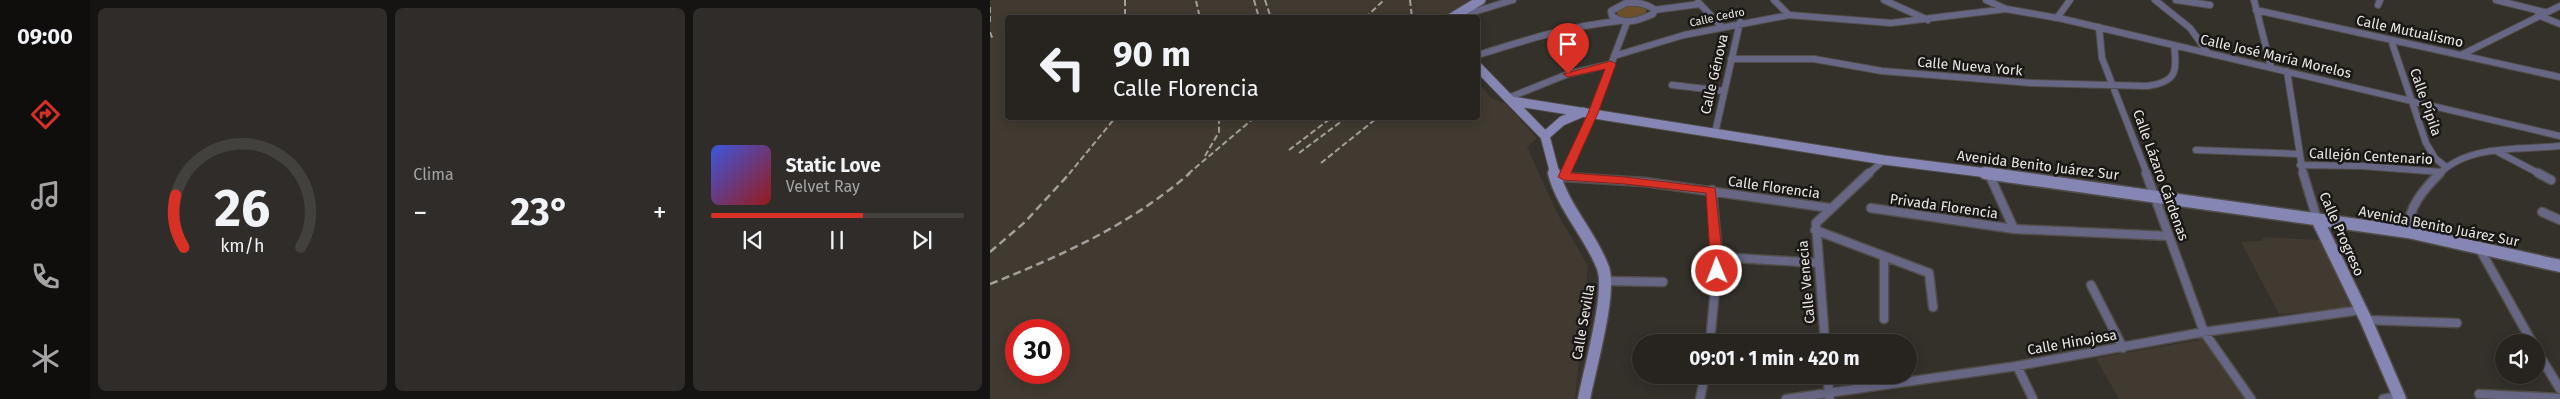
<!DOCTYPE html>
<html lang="es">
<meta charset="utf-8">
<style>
:root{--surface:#272420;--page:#2f2c29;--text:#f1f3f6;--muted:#a4a4a5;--line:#43413e;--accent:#d93025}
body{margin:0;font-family:"Fira Sans",sans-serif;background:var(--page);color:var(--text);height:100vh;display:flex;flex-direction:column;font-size:19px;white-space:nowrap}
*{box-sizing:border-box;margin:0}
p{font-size:16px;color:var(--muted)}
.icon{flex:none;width:28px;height:28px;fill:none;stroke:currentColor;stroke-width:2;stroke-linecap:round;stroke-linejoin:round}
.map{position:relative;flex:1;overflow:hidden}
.panel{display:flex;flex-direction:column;gap:8px;padding:8px;background:#151412;width:900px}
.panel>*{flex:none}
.guide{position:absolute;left:15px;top:15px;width:475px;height:105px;border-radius:5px;box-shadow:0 2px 12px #0003,0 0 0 1px var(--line);background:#272420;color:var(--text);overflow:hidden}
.controls{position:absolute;left:1505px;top:334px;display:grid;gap:10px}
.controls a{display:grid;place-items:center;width:50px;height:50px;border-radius:50%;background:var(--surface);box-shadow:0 2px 12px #0003,0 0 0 1px var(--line);font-size:25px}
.speed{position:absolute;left:15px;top:319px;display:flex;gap:10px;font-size:25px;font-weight:700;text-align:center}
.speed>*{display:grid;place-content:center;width:65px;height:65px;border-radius:50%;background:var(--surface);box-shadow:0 2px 12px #0003,0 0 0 1px var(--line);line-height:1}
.speed .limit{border:8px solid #d22;background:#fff;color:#111}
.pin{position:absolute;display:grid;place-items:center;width:42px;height:42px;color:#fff;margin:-51px -21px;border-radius:50% 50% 50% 0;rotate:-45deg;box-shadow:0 0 5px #0007}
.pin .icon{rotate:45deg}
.me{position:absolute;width:55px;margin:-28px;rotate:359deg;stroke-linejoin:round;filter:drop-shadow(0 0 4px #0008)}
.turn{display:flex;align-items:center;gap:18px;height:105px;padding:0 25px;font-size:22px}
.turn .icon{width:65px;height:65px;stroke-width:2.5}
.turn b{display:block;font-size:35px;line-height:42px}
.big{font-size:38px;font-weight:700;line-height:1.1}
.panel .widget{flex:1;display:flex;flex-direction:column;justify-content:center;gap:8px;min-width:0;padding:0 18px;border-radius:8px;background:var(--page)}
.panel .dial{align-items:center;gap:0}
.dial svg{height:130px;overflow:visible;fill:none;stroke:var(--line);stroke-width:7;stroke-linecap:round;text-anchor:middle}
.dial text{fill:var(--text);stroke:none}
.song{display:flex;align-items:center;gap:15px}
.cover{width:60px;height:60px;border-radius:8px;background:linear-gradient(135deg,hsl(230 70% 55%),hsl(0 70% 35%))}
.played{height:5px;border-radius:2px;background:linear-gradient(90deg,var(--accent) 60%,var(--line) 60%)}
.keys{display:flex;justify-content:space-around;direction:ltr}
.heat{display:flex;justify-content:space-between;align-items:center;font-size:28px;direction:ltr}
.panel .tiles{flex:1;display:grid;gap:8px;grid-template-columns:repeat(3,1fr)}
.trip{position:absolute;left:642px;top:334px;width:285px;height:50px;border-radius:25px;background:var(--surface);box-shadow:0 2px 12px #0003,0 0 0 1px var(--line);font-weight:700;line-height:50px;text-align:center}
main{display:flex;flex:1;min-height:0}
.tabs{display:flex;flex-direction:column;width:90px;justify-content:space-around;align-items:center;background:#100e0d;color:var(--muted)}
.tabs .icon{width:35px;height:35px}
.tabs .selected{color:var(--accent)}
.tabs b{font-size:22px;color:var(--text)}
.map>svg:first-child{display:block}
.built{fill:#413a30;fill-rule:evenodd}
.green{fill:#6b5029}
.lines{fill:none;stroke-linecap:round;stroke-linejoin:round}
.street-far1-casing{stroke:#514d48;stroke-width:8}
.street-casing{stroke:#514d48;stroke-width:11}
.secondary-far1-casing{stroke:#514d48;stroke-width:11}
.secondary-casing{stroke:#514d48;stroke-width:15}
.street-far1{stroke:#676785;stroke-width:6}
.street{stroke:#676785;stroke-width:8}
.secondary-far1{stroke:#8686b4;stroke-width:9}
.secondary{stroke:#8686b4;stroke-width:12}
.rail-far1{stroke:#a39f9b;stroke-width:2;stroke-dasharray:6 3;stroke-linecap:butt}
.rail{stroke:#a39f9b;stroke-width:2.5;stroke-dasharray:8 4.5;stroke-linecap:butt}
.route{fill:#d93025;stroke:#8d1f18}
.labels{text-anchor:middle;stroke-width:5;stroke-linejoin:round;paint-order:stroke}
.far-street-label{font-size:11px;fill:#eae7e3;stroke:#1a1816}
.street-label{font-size:14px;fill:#eae7e3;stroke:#1a1816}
</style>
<main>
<nav class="tabs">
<b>09:00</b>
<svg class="icon selected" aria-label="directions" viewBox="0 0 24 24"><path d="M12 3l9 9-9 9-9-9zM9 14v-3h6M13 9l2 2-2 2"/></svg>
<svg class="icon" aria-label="music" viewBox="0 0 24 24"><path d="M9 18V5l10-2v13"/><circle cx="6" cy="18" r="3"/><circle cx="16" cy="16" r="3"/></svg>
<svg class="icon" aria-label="phone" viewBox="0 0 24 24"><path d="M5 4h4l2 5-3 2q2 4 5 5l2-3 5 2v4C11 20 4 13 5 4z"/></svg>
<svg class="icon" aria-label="climate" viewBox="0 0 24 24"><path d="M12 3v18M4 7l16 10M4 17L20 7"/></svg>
</nav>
<section class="panel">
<div class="tiles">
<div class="widget dial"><svg viewBox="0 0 100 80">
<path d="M14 69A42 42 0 1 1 86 69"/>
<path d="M14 69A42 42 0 0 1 9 37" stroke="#d93025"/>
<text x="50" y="56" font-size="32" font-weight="700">26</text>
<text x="50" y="72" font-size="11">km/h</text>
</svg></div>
<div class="widget"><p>Clima</p>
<div class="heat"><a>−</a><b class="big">23°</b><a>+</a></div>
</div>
<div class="widget">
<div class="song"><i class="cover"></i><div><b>Static Love</b><p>Velvet Ray</p></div></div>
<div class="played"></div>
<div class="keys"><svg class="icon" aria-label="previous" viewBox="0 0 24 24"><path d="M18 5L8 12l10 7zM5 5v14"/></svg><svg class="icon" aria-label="pause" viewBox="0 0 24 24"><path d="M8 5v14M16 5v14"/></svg><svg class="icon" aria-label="next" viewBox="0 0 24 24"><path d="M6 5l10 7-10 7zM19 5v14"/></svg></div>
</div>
</div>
</section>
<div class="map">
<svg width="1570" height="399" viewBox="0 0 1570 399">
<rect width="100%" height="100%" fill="#34302a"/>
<path class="built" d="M0,0H483L453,18H18V118H488V82L501,98L516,104L547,138L537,147L567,213L598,266L585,399H0ZM26,330H69V372H26Z
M1274,237L1331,240L1366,308L1289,314L1251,242L1271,241Z
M1215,339L1256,399H1129L1106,358Z"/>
<path class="green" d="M642,3L657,8L656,13C647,20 636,21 627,15V10Z"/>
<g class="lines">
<g class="street-far1-casing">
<path id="street-far1" d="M784,0L799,15
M894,0L938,20
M996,0L1016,9L1073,19L1570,136
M1165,0L1200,28L1218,53
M1186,0L1220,5
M1264,0L1281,67
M1506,0L1554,12
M708,2L731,26
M636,3C646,2 655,3 664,9L663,14C649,20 636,26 622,16L621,11Z
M1388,5L1390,0
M664,10L710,4
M1266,10L1570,77
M1548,15L1570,24
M467,17L523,0
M1067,18L1080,0
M1109,27L1112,58L1157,174
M1401,40L1436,143L1445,158L1456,167
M488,55C535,40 580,26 629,21
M1471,55L1570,6
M624,56L694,35L799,15L901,23L1016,9
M741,59H824L892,71L1041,83L1157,86C1187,82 1187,72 1184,45
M1297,71L1313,174
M682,85L734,91
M518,98L578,74L621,64
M725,133L750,22
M1206,150L1308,154
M1508,152L1550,174
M1310,165L1372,166L1451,172
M575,174L603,113L637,22
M878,174L894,160
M1449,174C1479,144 1530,150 1570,146"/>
</g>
<g class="street-casing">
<path id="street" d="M1156,173L1214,332L1261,399
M1313,173L1327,219
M1548,173L1561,180
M999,174L1024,229
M574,177L655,182L840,208
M570,178L574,177L576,173
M881,208L1024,229L1179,236
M1552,212L1570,220
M825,230L939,273L943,307
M1418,232C1417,208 1434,189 1450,173
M1488,246L1542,342
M728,257L828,263
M894,257V319
M616,281L673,282
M1101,285L1133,348
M1376,320L1467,323
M720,342L728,257L722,190
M835,342L826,223L879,173
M1546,350L1570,389
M1027,366L1043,399
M837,375L840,399
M1489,394L1570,398
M710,399L715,375
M796,399L1027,366L1214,332L1371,310
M1393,399L1409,396"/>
</g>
<g class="secondary-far1-casing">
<path id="secondary-far1" d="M461,18L491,0
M488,67L555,136L565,174
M521,101L894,160L1005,174
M555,136L572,121L593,112"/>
</g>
<g class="secondary-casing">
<path id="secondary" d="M564,173C573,208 601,235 613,268C622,291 599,372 594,399
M995,173L1418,232L1570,266
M1327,219L1376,320L1410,399"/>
</g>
<use href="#street-far1" class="street-far1"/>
<use href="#street" class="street"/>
<use href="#secondary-far1" class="secondary-far1"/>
<use href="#secondary" class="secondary"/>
<path class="rail-far1" d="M135,0V18
M264,0L269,18
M275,0L281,18
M420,0L422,18
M206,1L210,18
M0,7V23
M375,18L394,0
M0,32L3,40
M299,150L341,118
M309,153L356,118
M215,156L229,132V118
M331,163L387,118
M79,174L125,118
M198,174L264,118"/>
<path class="rail" d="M0,252L35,222L80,173
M0,284C73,255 140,225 200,173"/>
</g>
<path class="route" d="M621,61L626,64L608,113L581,173L635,177L725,188L734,271L732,274L727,276L721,271L716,193L635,184L574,180L568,177L598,113L615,69L578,77L573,74Z"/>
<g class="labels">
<g class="far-street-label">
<text transform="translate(727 17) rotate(-12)" y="4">Calle Cedro</text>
</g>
<g class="street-label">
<text transform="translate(1420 31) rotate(12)" y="5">Calle Mutualismo</text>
<text transform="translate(1286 56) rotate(13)" y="5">Calle José María Morelos</text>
<text transform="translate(980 66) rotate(5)" y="5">Calle Nueva York</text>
<text transform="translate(724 74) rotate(-77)" y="5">Calle Génova</text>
<text transform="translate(1436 102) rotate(71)" y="5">Calle Pípila</text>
<text transform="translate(1381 156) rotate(3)" y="5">Callejón Centenario</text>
<text transform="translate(1048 165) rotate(7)" y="5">Avenida Benito Juárez Sur</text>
<text transform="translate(1171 175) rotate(70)" y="5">Calle Lázaro Cárdenas</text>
<text transform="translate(784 187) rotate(8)" y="5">Calle Florencia</text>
<text transform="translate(954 206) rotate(8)" y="5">Privada Florencia</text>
<text transform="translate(1449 226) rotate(11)" y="5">Avenida Benito Juárez Sur</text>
<text transform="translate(1352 234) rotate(66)" y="5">Calle Progreso</text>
<text transform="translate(816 282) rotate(-95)" y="5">Calle Venecia</text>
<text transform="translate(593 322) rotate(-80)" y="5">Calle Sevilla</text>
<text transform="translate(1082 342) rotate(-10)" y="5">Calle Hinojosa</text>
</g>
</g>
</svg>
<div class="controls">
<a><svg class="icon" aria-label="sound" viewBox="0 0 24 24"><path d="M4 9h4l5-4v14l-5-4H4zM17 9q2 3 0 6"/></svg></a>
</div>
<div class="speed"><div class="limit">30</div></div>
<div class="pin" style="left:578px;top:74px;background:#d93025"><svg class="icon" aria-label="arrive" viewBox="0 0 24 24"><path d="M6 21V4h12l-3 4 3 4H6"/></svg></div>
<svg class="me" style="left:727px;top:271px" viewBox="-20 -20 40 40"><circle r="17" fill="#d93025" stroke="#fff" stroke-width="3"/><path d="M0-11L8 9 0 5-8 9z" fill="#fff"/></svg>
<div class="trip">09:01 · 1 min · 420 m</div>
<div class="guide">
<div class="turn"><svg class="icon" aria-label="left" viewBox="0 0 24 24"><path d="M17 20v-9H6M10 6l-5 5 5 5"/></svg><div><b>90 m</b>Calle Florencia</div></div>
</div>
</div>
</main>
